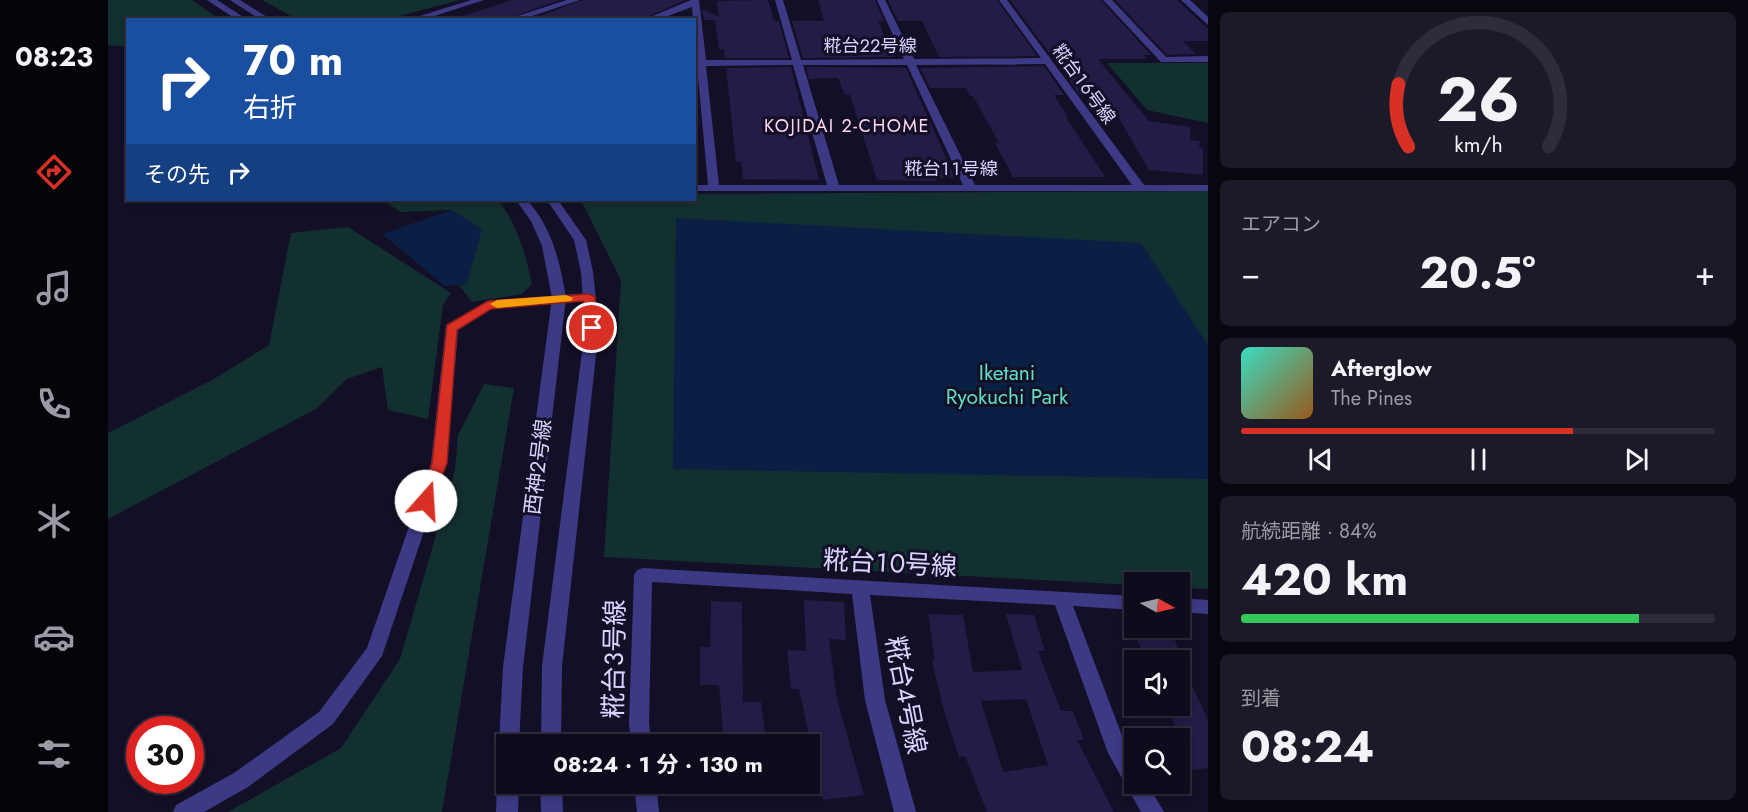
<!DOCTYPE html>
<html lang="ja">
<meta charset="utf-8">
<style>
:root{--surface:#0e0b1c;--page:#1c1929;--text:#f1f3f6;--muted:#9b9ba3;--line:#2e2b3b;--accent:#d93025}
body{margin:0;font-family:Jost,"Noto Sans JP",sans-serif;background:var(--page);color:var(--text);height:100vh;display:flex;flex-direction:column;font-size:22px;white-space:nowrap}
*{box-sizing:border-box;margin:0}
p{font-size:20px;color:var(--muted)}
.icon{flex:none;width:33px;height:33px;fill:none;stroke:currentColor;stroke-width:2;stroke-linecap:round;stroke-linejoin:round}
.map{position:relative;flex:1;overflow:hidden}
.details{display:flex;flex-direction:column;gap:12px;padding:12px;background:#08060f;width:540px}
.details>*{flex:none}
.top-card{position:absolute;left:18px;top:18px;width:570px;height:183px;border-radius:0px;box-shadow:0 3px 9px #0003,0 0 0 2px var(--line);background:#1a4fa0;color:#fff;overflow:hidden}
.needle{width:39px;rotate:98deg}
.controls{position:absolute;left:1016px;top:572px;display:grid;gap:12px}
.controls a{display:grid;place-items:center;width:66px;height:66px;border-radius:0px;background:var(--surface);box-shadow:0 3px 9px #0003,0 0 0 2px var(--line);font-size:30px}
.speed{position:absolute;left:18px;top:716px;display:flex;gap:12px;font-size:30px;font-weight:700;text-align:center}
.speed>*{display:grid;place-content:center;width:78px;height:78px;border-radius:50%;background:var(--surface);box-shadow:0 3px 9px #0003,0 0 0 2px var(--line);line-height:1}
.speed .limit{border:9px solid #d22;background:#fff;color:#111}
.pin{position:absolute;display:grid;place-items:center;width:51px;height:51px;color:#fff;margin:-26px;border:3px solid #fff;border-radius:50%;box-shadow:0 2px 6px #0007}
.me{position:absolute;width:66px;margin:-33px;rotate:19deg;stroke-linejoin:round;filter:drop-shadow(0 0 4px #0008)}
.turn{display:flex;align-items:center;gap:21px;height:126px;padding:0 18px;font-size:27px}
.turn .icon{width:78px;height:78px;stroke-width:2.5}
.turn b{display:block;font-size:42px;line-height:51px}
.then{display:flex;align-items:center;height:57px;padding:0 18px;background:#0003;gap:12px;font-size:22px}
.big{font-size:45px;font-weight:700;line-height:1.1}
.details .widget{flex:1;display:flex;flex-direction:column;justify-content:center;gap:9px;min-width:0;padding:0 21px;border-radius:9px;background:var(--page)}
.details .dial{align-items:center;gap:0}
.dial svg{height:156px;overflow:visible;fill:none;stroke:var(--line);stroke-width:7;stroke-linecap:round;text-anchor:middle}
.dial text{fill:var(--text);stroke:none}
.song{display:flex;align-items:center;gap:18px}
.cover{width:72px;height:72px;border-radius:9px;background:linear-gradient(135deg,hsl(170 70% 55%),hsl(30 70% 35%))}
.played{height:6px;border-radius:3px;background:linear-gradient(90deg,var(--accent) 70%,var(--line) 70%)}
.keys{display:flex;justify-content:space-around;direction:ltr}
.heat{display:flex;justify-content:space-between;align-items:center;font-size:33px;direction:ltr}
.charge{height:9px;border-radius:4px;background:linear-gradient(90deg,#34c759 84%,var(--line) 0)}
.trip{position:absolute;left:388px;top:734px;width:324px;height:60px;border-radius:0px;background:var(--surface);box-shadow:0 3px 9px #0003,0 0 0 2px var(--line);font-weight:700;line-height:60px;text-align:center}
main{display:flex;flex:1;min-height:0}
.tab-bar{display:flex;flex-direction:column;width:108px;justify-content:space-around;align-items:center;background:#06040b;color:var(--muted)}
.tab-bar .icon{width:42px;height:42px}
.tab-bar .current{color:var(--accent)}
.tab-bar b{font-size:27px;color:var(--text)}
.map>svg:first-child{display:block}
.green{fill:#12302f}
.water{fill:#0a1f44}
.building{fill:#241b47;fill-rule:evenodd}
.lines{fill:none;stroke-linecap:round;stroke-linejoin:round}
.minor{fill:#3d3a85;fill-rule:evenodd}
.tertiary{fill:#3d3a85;fill-rule:evenodd}
.route{fill:#d93025;stroke:#8d1f18;stroke-width:1.5}
.slow{fill:#f59e0b}
.labels{text-anchor:middle;stroke-width:6;stroke-linejoin:round;paint-order:stroke}
.far-street-label{font-size:18px;fill:#d9d4ff;stroke:#130f26}
.far-neighbourhood-label{font-size:18px;letter-spacing:1.5px;fill:#ffd6f0;stroke:#130f26}
.park-label{font-size:21px;fill:#5fe0c0;stroke:#130f26}
.street-label{font-size:21px;fill:#d9d4ff;stroke:#130f26}
.near-street-label{font-size:26px;fill:#d9d4ff;stroke:#130f26}
</style>
<main>
<nav class="tab-bar">
<b>08:23</b>
<svg class="icon current" aria-label="directions" viewBox="0 0 24 24"><path d="M12 3l9 9-9 9-9-9zM9 14v-3h6M13 9l2 2-2 2"/></svg>
<svg class="icon" aria-label="music" viewBox="0 0 24 24"><path d="M9 18V5l10-2v13"/><circle cx="6" cy="18" r="3"/><circle cx="16" cy="16" r="3"/></svg>
<svg class="icon" aria-label="phone" viewBox="0 0 24 24"><path d="M5 4h4l2 5-3 2q2 4 5 5l2-3 5 2v4C11 20 4 13 5 4z"/></svg>
<svg class="icon" aria-label="climate" viewBox="0 0 24 24"><path d="M12 3v18M4 7l16 10M4 17L20 7"/></svg>
<svg class="icon" aria-label="car" viewBox="0 0 24 24"><path d="M5 17H2v-5l4-1 3-4h7l3 4 3 1v5h-3M9 17h6M6 11h13"/><circle cx="7" cy="17" r="2"/><circle cx="17" cy="17" r="2"/></svg>
<svg class="icon" aria-label="filters" viewBox="0 0 24 24"><path d="M4 7h16M4 17h16"/><circle cx="9" cy="7" r="2"/><circle cx="15" cy="17" r="2"/></svg>
</nav>
<div class="map">
<svg width="1100" height="812" viewBox="0 0 1100 812">
<rect width="100%" height="100%" fill="#130f26"/>
<path class="green" d="M0,0H84L111,19L20,20L19,47L0,45Z
M154,0H352L277,20L188,19Z
M999,63H1100V123L1039,110Z
M1100,191V589L1071,588V582H1026V585L496,557L513,280L473,200H586L587,194Z
M275,200H390C410,225 417,253 424,284L414,294L364,302L351,285L359,284L344,210L292,212Z
M240,227L343,293L335,305L320,419L280,410L274,367L239,379L208,409L0,519V433L104,380L161,345L183,233Z
M376,384L406,388L334,812H120L233,748L292,659L347,470L350,435Z"/>
<path class="water" d="M344,210L374,229L359,284L337,286L274,234Z
M568,218L1033,243L1100,345V479L565,469Z"/>
<path class="building" d="M404,0H452L395,20H357V15Z
M474,0H577L533,20H421Z
M660,0L666,21H671L681,58H617L616,49H611L607,20H596L594,9L611,17L609,1Z
M710,0H767L776,21H770L786,57L695,58L684,21H716Z
M780,0H889L929,56L831,57L814,21H790Z
M902,0H993L1043,55H1036L1039,59H990L1041,121L1083,127L1082,140L1092,141L1091,147L1095,148V175L1041,170L1012,120L993,95H972Z
M1007,0H1069L1100,29V41H1075L1088,54L1059,55Z
M936,66L956,95H946L960,117H958L997,177H905L887,143H891L865,96H862L858,88H822L812,68Z
M683,67L711,180L635,179L633,162H628L618,68Z
M698,67L798,68L847,178H828L829,181L769,180L742,95H737L730,78L701,79Z
M696,600L736,602L738,640L721,639L729,699L756,795L715,800L691,689H683L679,650L698,651Z
M603,601L634,602L635,702H653L657,732H648L650,744H616L611,685H592V647H602Z
M820,614L855,615L865,672L914,670L898,614L926,615L937,651H930L953,711H965L976,740H969L1006,812H879L857,756L851,757L834,704L824,661H827ZM918,699L940,765L895,772L873,701Z
M1024,627H1061L1075,659H1072L1100,720V768L1085,770L1071,746V738H1066L1060,727L1067,726L1058,705H1071V659H1037Z"/>
<g class="lines">
<path class="minor" d="M459,0H472L412,20H397Z
M583,0H591L598,60H684L667,0H675L693,60L796,59L769,0H777L806,59L933,58L891,0H899L1036,185H1100V191H586V185H600L589,66H586L588,60L584,7L549,20H535ZM937,64L1024,185H867L808,65ZM685,65L719,185H611L598,66ZM695,65H799L855,185H731Z
M995,0H1004L1058,57L1100,56V62H1053Z
M1073,0H1082L1100,17V25Z
M481,293L486,294L488,297L486,300L383,309L350,330L339,463L274,656L225,724L140,787L96,812H65L68,805L126,773L211,712L259,648L323,463L338,325L380,301Z
M535,568L1026,596V610L965,606L1019,749L1026,761V783H1039L1056,812H1033L1000,753L947,605L762,595L777,700L808,812H786L757,700L744,594L544,582L541,723L543,744H523L521,723L526,575L529,570Z
M1071,598L1100,600V614L1071,612Z
M526,783H548L551,812H529Z"/>
<path class="tertiary" d="M99,0H109L140,20H129Z
M122,0H132L164,20H153Z
M363,0H376L314,20H299Z
M408,200H419C444,227 452,262 458,298L415,667L411,744H399V752L394,750L391,744L395,667L444,298L434,246L423,221Z
M439,200H450L478,240L485,272L491,328L454,666L453,744H433L434,666L477,328L473,272L466,240Z
M399,774V783H411L410,812H388L389,783L392,776Z
M432,783H454L455,812H433Z"/>
</g>
<path class="route" d="M481,294L487,297L488,331H480L478,328L475,301L383,309L349,330L339,463L323,504H313L311,501L324,463L339,325L380,301Z"/>
<path class="slow" d="M458,295L465,298L463,301L389,308L382,304L389,300Z"/>
<g class="labels">
<g class="far-street-label">
<text x="762" y="52">糀台２２号線</text>
<text transform="translate(976 84) rotate(54)" y="6">糀台１６号線</text>
<text x="843" y="175">糀台１１号線</text>
</g>
<g class="far-neighbourhood-label">
<text x="739" y="132">KOJIDAI 2-CHOME</text>
</g>
<g class="park-label">
<text x="899" y="380">Iketani<tspan x="899" dy="24">Ryokuchi Park</tspan></text>
</g>
<g class="street-label">
<text transform="translate(430 467) rotate(-83)" y="7">西神２号線</text>
</g>
<g class="near-street-label">
<text transform="translate(782 563) rotate(3)" y="9">糀台１０号線</text>
<text transform="translate(506 659) rotate(-89)" y="9">糀台３号線</text>
<text transform="translate(798 695) rotate(79)" y="9">糀台４号線</text>
</g>
</g>
</svg>
<div class="controls">
<a><svg class="needle" viewBox="-14 -14 28 28"><path d="M0-13l5 13h-10z" fill="#e53935"/><path d="M0 13l5-13h-10z" fill="#9b9ba3"/></svg></a>
<a><svg class="icon" aria-label="sound" viewBox="0 0 24 24"><path d="M4 9h4l5-4v14l-5-4H4zM17 9q2 3 0 6"/></svg></a>
<a><svg class="icon" aria-label="search" viewBox="0 0 24 24"><circle cx="10" cy="10" r="6"/><path d="M15 15l6 6"/></svg></a>
</div>
<div class="speed"><div class="limit">30</div></div>
<div class="pin" style="left:484px;top:328px;background:#d93025"><svg class="icon" aria-label="arrive" viewBox="0 0 24 24"><path d="M6 21V4h12l-3 4 3 4H6"/></svg></div>
<svg class="me" style="left:318px;top:501px" viewBox="-20 -20 40 40"><circle r="19" fill="#fff"/><path d="M0-13L10 11 0 6-10 11z" fill="#d93025"/></svg>
<div class="trip">08:24 · 1 分 · 130 m</div>
<div class="top-card">
<div class="turn"><svg class="icon" aria-label="right" viewBox="0 0 24 24"><path d="M7 20v-9h11M14 6l5 5-5 5"/></svg><div><b>70 m</b>右折</div></div>
<div class="then">その先<svg class="icon" aria-label="right" viewBox="0 0 24 24"><path d="M7 20v-9h11M14 6l5 5-5 5"/></svg></div>
</div>
</div>
<section class="details">
<div class="widget dial"><svg viewBox="0 0 100 80">
<path d="M14 69A42 42 0 1 1 86 69"/>
<path d="M14 69A42 42 0 0 1 9 37" stroke="#d93025"/>
<text x="50" y="56" font-size="32" font-weight="700">26</text>
<text x="50" y="72" font-size="11">km/h</text>
</svg></div>
<div class="widget"><p>エアコン</p>
<div class="heat"><a>−</a><b class="big">20.5°</b><a>+</a></div>
</div>
<div class="widget">
<div class="song"><i class="cover"></i><div><b>Afterglow</b><p>The Pines</p></div></div>
<div class="played"></div>
<div class="keys"><svg class="icon" aria-label="previous" viewBox="0 0 24 24"><path d="M18 5L8 12l10 7zM5 5v14"/></svg><svg class="icon" aria-label="pause" viewBox="0 0 24 24"><path d="M8 5v14M16 5v14"/></svg><svg class="icon" aria-label="next" viewBox="0 0 24 24"><path d="M6 5l10 7-10 7zM19 5v14"/></svg></div>
</div>
<div class="widget"><p>航続距離 · 84%</p><b class="big">420 km</b><div class="charge"></div></div>
<div class="widget"><p>到着</p><b class="big">08:24</b></div>
</section>
</main>
